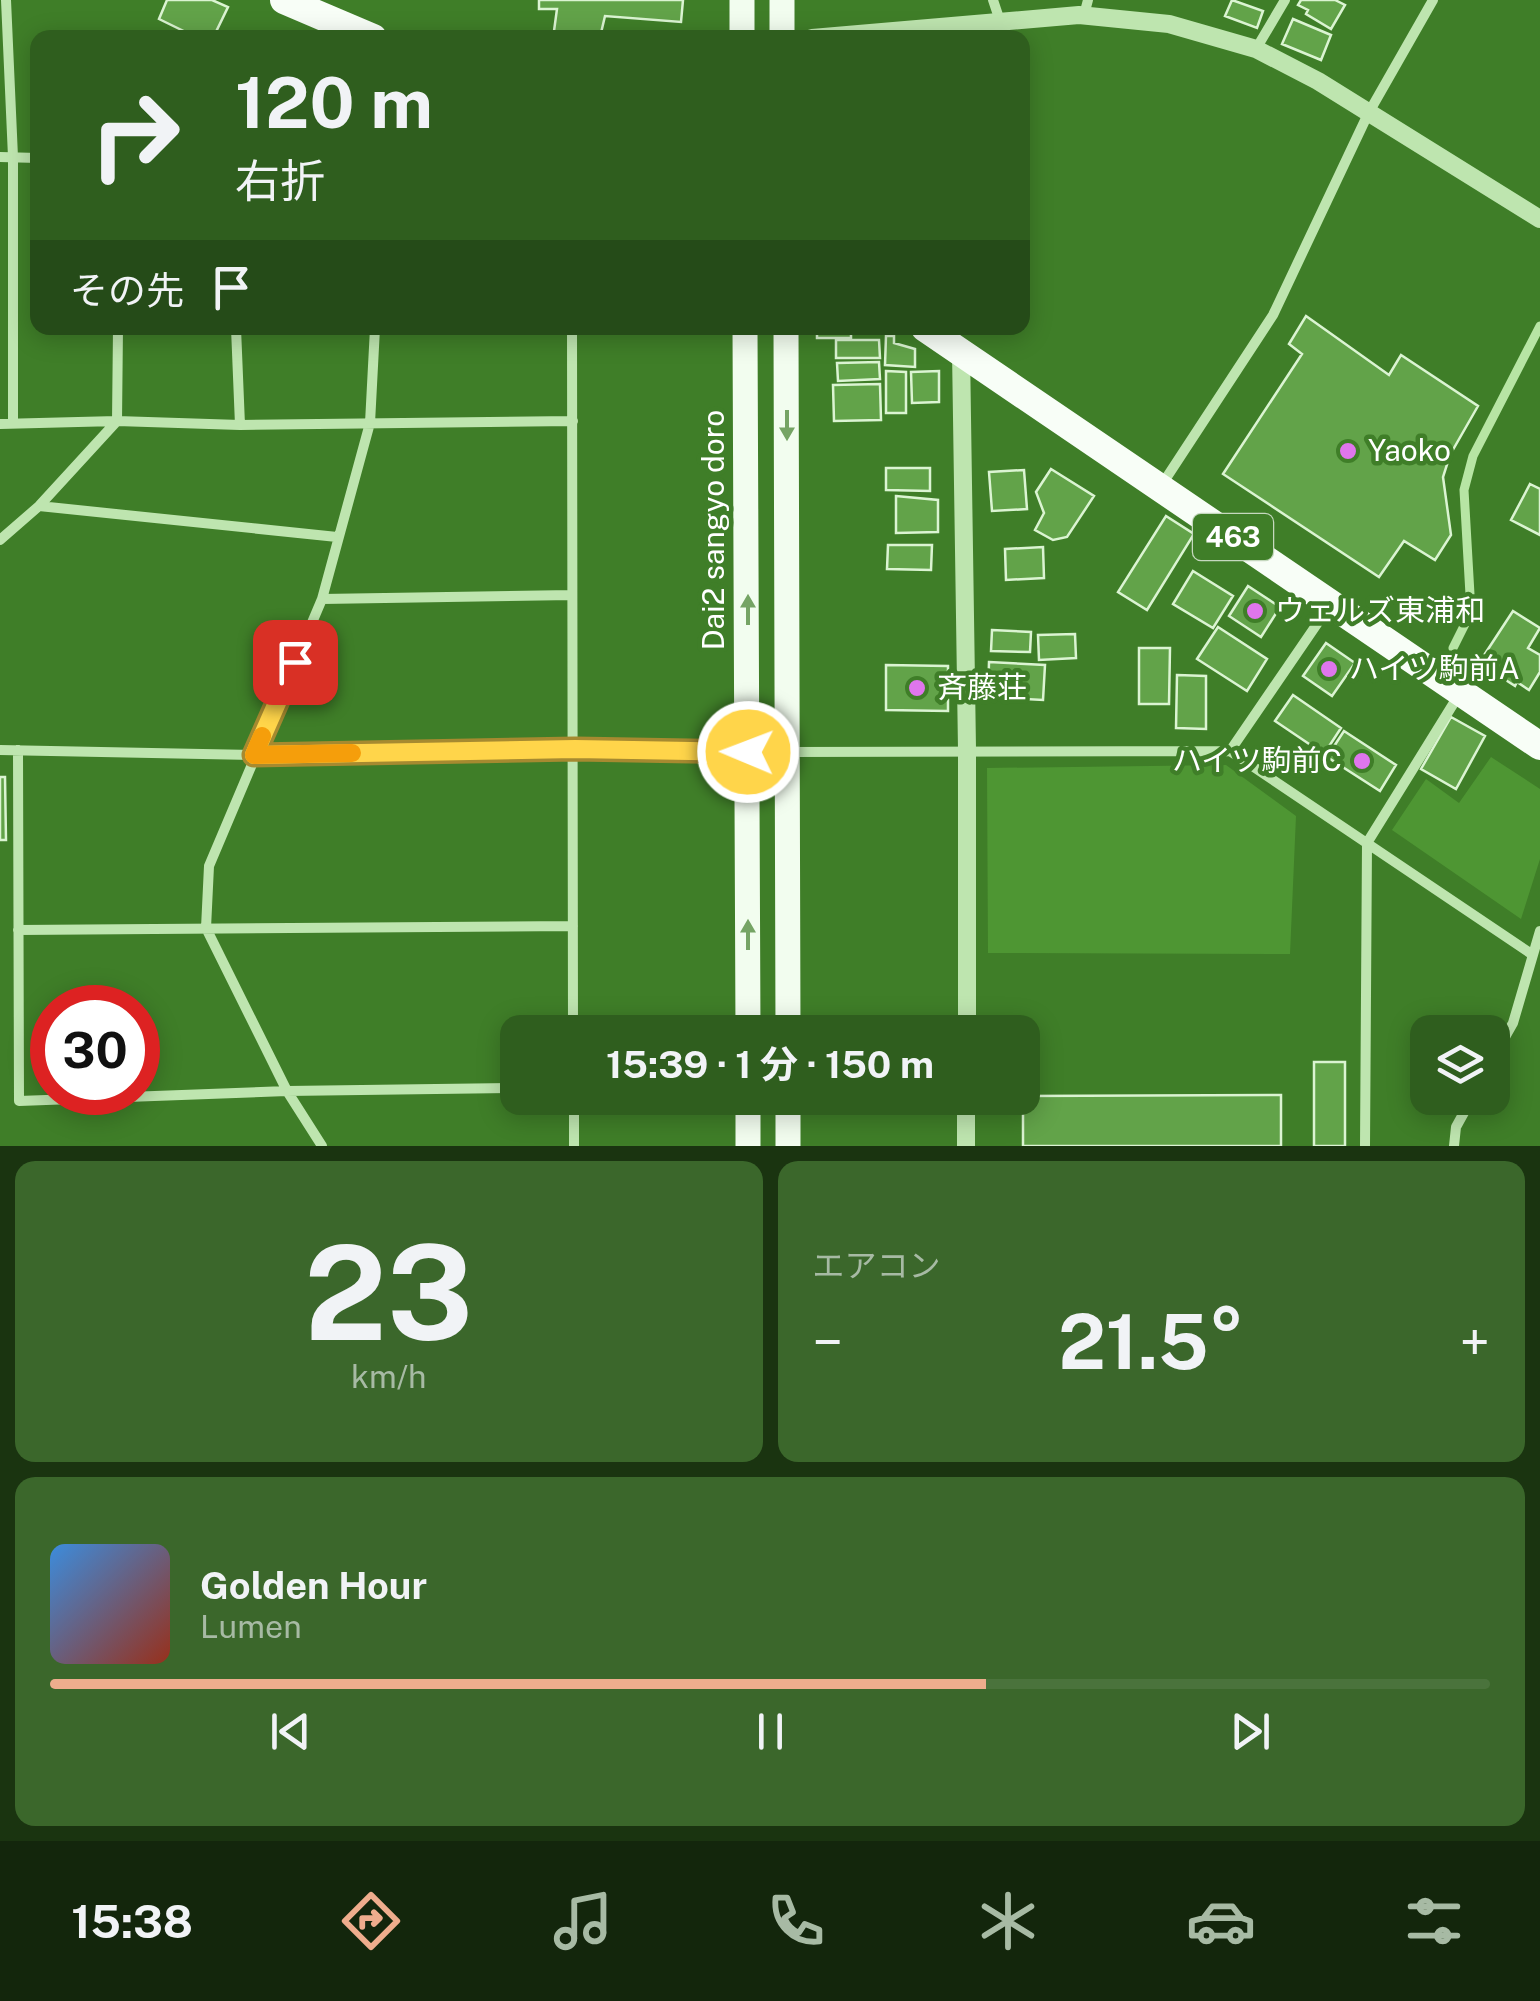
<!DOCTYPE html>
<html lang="ja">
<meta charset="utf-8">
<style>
:root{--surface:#2f5e1e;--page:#3b672b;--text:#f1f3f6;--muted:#a7baa4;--line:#4a733c;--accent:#eead8d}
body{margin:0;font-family:"Public Sans","Noto Sans JP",sans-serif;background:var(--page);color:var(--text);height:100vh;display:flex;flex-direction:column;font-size:38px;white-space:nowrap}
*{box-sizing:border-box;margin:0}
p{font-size:32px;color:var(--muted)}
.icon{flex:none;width:55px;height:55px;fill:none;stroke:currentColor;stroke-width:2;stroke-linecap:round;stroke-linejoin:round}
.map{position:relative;height:1146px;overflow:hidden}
.details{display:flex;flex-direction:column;gap:15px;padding:15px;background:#1a3410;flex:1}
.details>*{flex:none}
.guide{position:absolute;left:30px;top:30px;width:1000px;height:305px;border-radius:20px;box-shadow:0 5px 25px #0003;background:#2f5e1e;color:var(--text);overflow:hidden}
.controls{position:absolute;left:1410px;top:1015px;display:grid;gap:20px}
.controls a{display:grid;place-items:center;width:100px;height:100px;border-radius:20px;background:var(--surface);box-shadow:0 5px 25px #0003;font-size:50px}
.speed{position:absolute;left:30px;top:985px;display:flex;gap:20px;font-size:50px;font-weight:700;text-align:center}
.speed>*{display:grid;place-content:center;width:130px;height:130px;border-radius:50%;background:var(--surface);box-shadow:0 5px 25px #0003;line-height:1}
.speed .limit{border:15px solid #d22;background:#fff;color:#111}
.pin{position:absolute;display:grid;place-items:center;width:85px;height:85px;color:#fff;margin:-42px;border-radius:20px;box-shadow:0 5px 15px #0006}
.me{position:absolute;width:110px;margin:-55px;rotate:271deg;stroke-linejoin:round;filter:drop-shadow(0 0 8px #0008)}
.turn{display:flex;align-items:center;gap:35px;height:210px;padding:0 40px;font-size:45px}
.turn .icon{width:130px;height:130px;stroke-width:2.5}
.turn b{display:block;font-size:70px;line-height:85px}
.then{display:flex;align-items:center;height:95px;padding:0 40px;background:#0003;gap:20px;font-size:38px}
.big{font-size:75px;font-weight:700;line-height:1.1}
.details .card{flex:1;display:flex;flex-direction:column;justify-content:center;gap:15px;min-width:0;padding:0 35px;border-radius:20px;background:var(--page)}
.details .dial{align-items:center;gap:0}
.dial b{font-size:130px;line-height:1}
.song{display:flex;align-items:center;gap:30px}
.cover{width:120px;height:120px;border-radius:15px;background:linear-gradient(135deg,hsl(210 70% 55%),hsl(10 70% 35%))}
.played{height:10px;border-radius:5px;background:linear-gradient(90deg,var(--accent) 65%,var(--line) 65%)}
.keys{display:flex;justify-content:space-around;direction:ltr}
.heat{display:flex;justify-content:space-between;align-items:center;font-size:55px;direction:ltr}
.details .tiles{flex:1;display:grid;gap:15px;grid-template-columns:1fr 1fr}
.card:last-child{grid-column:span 2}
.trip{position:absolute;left:500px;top:1015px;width:540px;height:100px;border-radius:20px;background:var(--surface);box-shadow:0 5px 25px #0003;font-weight:700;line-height:100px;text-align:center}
.dock{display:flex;height:160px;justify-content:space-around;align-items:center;background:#13260c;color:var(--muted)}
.dock .icon{width:70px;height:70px}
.dock .on{color:var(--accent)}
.dock b{font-size:45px;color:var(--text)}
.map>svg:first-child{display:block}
.green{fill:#4e9633}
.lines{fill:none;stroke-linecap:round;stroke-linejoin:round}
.stream{stroke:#b7e5a4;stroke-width:9}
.building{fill:#62a349;stroke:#dbf4d2;stroke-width:2.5}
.minor{stroke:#bee5af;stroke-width:10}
.tertiary{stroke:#bee5af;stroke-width:18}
.primary{stroke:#f2fdef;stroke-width:25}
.trunk{stroke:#f8fef7;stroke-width:28}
.oneway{fill:#75a464}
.route-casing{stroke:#a68a30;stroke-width:25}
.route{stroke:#ffd54a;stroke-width:18}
.slow{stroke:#f59e0b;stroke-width:18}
.poi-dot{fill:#df76ec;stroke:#3f7e28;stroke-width:4}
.labels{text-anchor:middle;stroke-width:9;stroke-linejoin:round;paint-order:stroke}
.shield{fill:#3f7e28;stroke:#c5d8be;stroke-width:2.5}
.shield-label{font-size:28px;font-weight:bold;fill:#fff}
.poi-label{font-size:30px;fill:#fff;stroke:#3f7e28;text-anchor:start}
.street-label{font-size:30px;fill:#fff;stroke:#3f7e28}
</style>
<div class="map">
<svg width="1540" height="1146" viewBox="0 0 1540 1146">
<rect width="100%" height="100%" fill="#3f7e28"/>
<path class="green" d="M1491,757L1540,789V859L1521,919L1392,830L1426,779L1459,803Z
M1226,765L1296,816L1290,954L988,953L987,768Z"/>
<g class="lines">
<path class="stream" d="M1453,648L1471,612L1464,490L1473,456L1540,326"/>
</g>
<path class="building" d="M167,0H212L228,7L213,38H198L159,19Z
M539,0H683L681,22L605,16L601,33L554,31L557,9H539Z
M1232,0L1263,11L1257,28L1225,16Z
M1301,0H1335L1345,5L1331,29L1306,14L1308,10L1298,5Z
M1293,19L1331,35L1321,60L1282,44Z
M1306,316L1389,375L1401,355L1478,406L1450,455L1443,477L1451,535L1435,560L1404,541L1379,577L1223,474L1302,354L1289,344Z
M817,328H851V338H817Z
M886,336H894V343L915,349V367L885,365Z
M836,340H879L880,358H836Z
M879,362L880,379L838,381L837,363Z
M886,371L906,372V413H886Z
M939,371V402L912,403L911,372Z
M880,384L881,420L834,421L833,385Z
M886,468H930V491L886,490Z
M1051,469L1094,496L1067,537L1053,540L1035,530L1044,513L1036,492Z
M1024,470L1027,509L992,511L989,472Z
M1530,484L1540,489V535L1511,520Z
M896,496L938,500V532L896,533Z
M1166,516L1194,534L1147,610L1118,592Z
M888,545H932L931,570L887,569Z
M1043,547L1044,578L1006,580L1005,549Z
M1193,571L1233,596L1213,628L1173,604Z
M1248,586L1280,607L1261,637L1229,616Z
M1513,611L1540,628L1528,648L1540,655V672L1529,690L1517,682L1515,686L1479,663Z
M1218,627L1267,659L1247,691L1197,659Z
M992,630L1031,632L1030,652L991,651Z
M1075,634L1076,658L1039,660L1038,635Z
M1326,643L1355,663L1332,696L1303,676Z
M1139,648H1170L1169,704H1139Z
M989,662L1045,665L1043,700L988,697Z
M886,665L948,666V711L886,710Z
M1177,675L1206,676V729L1176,728Z
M1293,695L1341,728L1324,754L1275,721Z
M1451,717L1485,736L1456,789L1421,769Z
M1344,731L1396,765L1380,791L1327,757Z
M0,777H5L6,840H0Z
M1314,1062H1345V1146H1314Z
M1281,1095V1146H1023V1096Z"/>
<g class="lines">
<path class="minor" d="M6,0L13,157V423
M993,0L1000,21
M1084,15L1088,0
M1256,49L1285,0
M0,157L38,158
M236,328L240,425
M572,328L573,1032
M0,424L117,421L118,328
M1161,486L1273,315L1368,114L1433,0
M39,506L337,537
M0,540L39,506L117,421L240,425L573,421
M322,599L572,595
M0,750L253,755L575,749L747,752
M18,750L19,1101L287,1091L518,1088
M1230,751L1533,955
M788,752L1230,751L1330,605
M18,930L573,926
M1492,1060L1513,1023L1540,931
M574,1098V1146
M322,1146L287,1091L206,928L209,866L322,599L370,423L375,328
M1365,1146L1367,843L1460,693
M1454,1146L1456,1127L1472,1098"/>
<path class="tertiary" d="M812,38L1079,15L1169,24L1256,49L1318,81L1540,219
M961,351L967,749V1032
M966,1146V1098"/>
<path class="primary" d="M742,0V38
M782,38V0
M745,328L748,1032
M786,328L788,1032
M748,1098V1146
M788,1098V1146"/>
<path class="trunk" d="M284,0L373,38
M925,328L1540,746"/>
</g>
<defs><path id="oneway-solid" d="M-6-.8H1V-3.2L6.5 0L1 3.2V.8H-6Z" transform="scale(2.5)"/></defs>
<g class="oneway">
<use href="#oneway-solid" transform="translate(787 425) rotate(90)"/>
<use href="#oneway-solid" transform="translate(748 610) rotate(-90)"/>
<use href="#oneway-solid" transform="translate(748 935) rotate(-90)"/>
</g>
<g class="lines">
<g class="route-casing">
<path id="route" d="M295,662L254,755L575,749L748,752"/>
</g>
<use href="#route" class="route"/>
<path class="slow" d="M262,736L254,755L352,753"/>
</g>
<g class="poi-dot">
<circle cx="1348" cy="451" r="10"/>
<circle cx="1255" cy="611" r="10"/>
<circle cx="1329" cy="669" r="10"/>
<circle cx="917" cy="688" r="10"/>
<circle cx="1362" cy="761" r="10"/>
</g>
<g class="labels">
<rect class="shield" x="1193" y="514" width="80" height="46" rx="8"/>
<g class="shield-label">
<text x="1233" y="547">463</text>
</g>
<g class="poi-label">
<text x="1368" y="461">Yaoko</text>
<text x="1275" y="621">ウェルズ東浦和</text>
<text x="1349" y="679">ハイツ駒前A</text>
<text x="937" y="698">斉藤荘</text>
<text x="1342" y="771" text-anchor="end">ハイツ駒前C</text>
</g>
<g class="street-label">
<text transform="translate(714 530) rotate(-90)" y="10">Dai2 sangyo doro</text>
</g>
</g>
</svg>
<div class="controls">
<a><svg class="icon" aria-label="layers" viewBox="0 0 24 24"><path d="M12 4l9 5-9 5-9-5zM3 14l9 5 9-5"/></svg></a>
</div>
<div class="speed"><div class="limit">30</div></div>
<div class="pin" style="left:295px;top:662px;background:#d93025"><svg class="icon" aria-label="arrive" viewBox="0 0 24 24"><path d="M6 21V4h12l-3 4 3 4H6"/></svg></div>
<svg class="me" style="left:748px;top:752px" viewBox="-20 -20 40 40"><circle r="17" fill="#ffd54a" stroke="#fff" stroke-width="3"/><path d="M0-11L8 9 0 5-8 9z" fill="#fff"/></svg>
<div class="trip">15:39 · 1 分 · 150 m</div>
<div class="guide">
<div class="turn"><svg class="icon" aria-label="right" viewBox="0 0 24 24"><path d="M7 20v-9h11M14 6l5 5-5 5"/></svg><div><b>120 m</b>右折</div></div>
<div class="then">その先<svg class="icon" aria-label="arrive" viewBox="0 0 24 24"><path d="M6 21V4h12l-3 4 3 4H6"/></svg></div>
</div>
</div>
<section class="details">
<div class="tiles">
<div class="card dial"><b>23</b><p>km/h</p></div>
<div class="card"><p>エアコン</p>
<div class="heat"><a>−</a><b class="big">21.5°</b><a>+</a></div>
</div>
<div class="card">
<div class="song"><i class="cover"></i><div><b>Golden Hour</b><p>Lumen</p></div></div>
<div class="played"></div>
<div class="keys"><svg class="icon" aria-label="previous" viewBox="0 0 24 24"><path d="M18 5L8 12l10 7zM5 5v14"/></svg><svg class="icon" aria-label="pause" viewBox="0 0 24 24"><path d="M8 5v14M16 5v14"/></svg><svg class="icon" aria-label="next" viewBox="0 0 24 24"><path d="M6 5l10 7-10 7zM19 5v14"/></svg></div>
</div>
</div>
</section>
<nav class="dock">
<b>15:38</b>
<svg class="icon on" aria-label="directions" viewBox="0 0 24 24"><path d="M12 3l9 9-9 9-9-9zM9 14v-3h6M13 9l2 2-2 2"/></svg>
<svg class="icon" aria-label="music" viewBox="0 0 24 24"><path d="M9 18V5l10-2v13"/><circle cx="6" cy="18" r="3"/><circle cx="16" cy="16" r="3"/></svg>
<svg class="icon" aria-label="phone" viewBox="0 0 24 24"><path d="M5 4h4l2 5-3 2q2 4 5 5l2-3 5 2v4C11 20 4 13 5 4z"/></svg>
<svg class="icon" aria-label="climate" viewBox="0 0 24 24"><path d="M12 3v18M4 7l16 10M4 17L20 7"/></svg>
<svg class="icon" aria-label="car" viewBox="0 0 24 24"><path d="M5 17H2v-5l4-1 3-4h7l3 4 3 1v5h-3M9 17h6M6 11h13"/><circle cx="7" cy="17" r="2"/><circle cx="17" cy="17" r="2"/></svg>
<svg class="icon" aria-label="filters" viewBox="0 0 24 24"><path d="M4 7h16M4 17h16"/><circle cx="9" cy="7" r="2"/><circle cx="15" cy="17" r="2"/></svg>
</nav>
